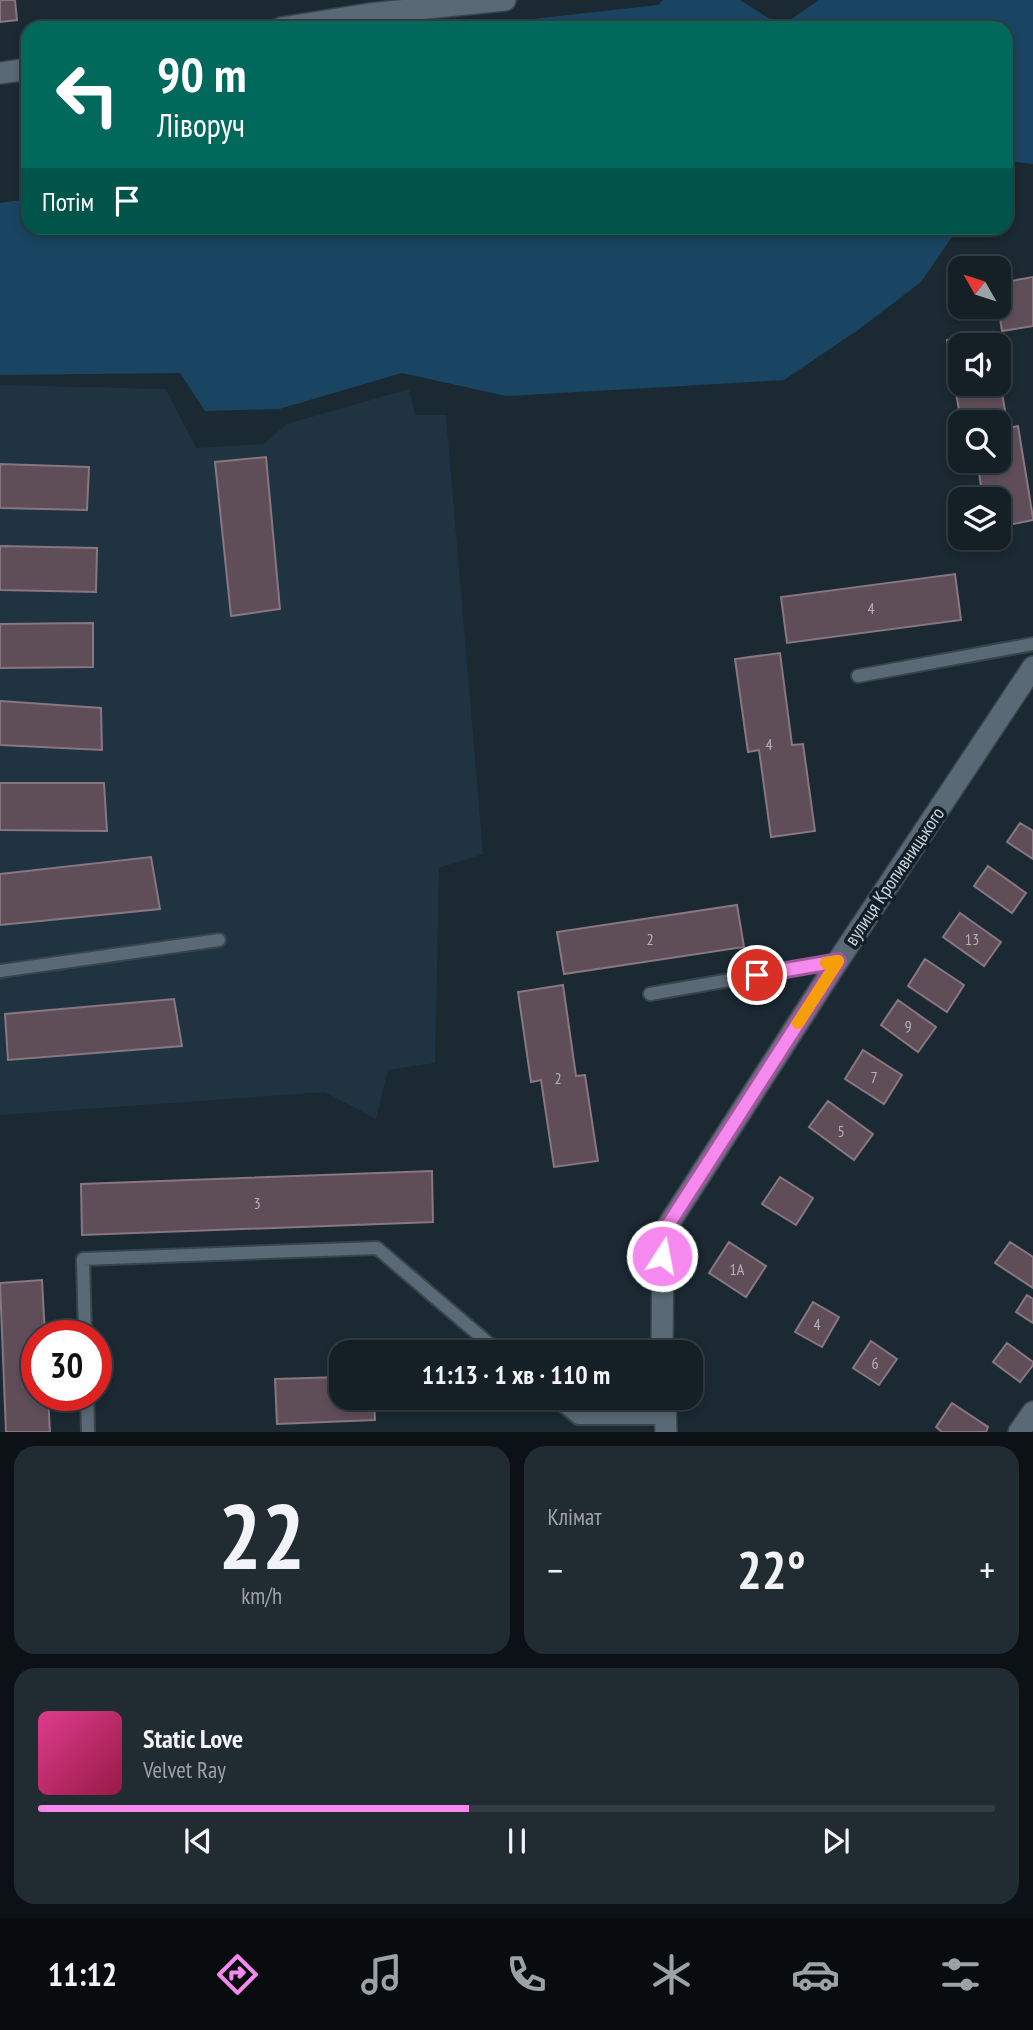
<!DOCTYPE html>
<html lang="uk">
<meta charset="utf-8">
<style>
:root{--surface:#141f26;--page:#212c32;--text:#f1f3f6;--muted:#9da2a7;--line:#333d43;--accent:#f589ee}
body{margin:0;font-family:"PT Sans Narrow",sans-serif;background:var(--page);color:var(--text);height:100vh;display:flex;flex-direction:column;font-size:26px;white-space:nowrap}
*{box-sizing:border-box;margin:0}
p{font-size:23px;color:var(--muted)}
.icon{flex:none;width:38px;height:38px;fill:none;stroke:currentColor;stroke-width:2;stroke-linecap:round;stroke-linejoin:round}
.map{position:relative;height:1432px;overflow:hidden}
.drawer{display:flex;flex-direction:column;gap:14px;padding:14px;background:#0b1115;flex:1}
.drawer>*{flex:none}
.banner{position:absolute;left:21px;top:21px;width:992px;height:214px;border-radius:21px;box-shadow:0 4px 10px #0003,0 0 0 2px var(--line);background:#00695c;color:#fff;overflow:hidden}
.needle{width:46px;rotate:309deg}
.tools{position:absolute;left:948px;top:256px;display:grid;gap:14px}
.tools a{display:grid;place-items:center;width:63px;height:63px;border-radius:14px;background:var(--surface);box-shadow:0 4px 10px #0003,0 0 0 2px var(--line);font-size:35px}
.speed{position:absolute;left:21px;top:1320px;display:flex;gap:14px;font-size:35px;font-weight:700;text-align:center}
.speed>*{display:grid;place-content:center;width:91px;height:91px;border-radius:50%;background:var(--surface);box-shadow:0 4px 10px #0003,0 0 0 2px var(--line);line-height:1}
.speed .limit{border:10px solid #d22;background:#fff;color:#111}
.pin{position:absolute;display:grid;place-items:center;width:60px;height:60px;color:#fff;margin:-30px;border:4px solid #fff;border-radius:50%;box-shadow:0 2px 7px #0007}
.me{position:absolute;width:77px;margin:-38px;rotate:11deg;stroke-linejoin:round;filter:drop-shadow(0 0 5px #0008)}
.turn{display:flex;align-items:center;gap:24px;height:147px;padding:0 21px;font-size:32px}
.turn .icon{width:91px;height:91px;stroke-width:2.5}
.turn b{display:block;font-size:49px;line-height:60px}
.then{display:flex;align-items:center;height:66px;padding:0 21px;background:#0003;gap:14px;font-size:26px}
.big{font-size:52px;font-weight:700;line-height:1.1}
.drawer .tile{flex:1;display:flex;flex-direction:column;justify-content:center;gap:10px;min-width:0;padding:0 24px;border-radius:21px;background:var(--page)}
.drawer .dial{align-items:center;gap:0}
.dial b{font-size:91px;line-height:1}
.song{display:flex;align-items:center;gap:21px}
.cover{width:84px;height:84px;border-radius:10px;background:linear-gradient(135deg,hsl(330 70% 55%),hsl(340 70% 35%))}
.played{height:7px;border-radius:4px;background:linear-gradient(90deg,var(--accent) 45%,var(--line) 45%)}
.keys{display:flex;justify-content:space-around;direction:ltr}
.heat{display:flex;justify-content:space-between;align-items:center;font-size:38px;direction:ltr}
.drawer .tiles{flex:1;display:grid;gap:14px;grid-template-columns:1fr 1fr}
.tile:last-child{grid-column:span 2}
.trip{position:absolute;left:329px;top:1340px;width:374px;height:70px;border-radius:21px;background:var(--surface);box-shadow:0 4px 10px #0003,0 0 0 2px var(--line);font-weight:700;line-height:70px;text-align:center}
.tabs{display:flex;height:112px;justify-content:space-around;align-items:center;background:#080c0f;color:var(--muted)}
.tabs .icon{width:49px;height:49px}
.tabs .selected{color:var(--accent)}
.tabs b{font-size:32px;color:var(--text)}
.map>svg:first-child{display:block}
.built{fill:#1f3341}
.green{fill:#194562}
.building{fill:#5f4e58;stroke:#887681;stroke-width:2}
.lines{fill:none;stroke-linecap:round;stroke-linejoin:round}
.lane-casing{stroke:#39444c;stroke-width:16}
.street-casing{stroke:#39444c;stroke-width:24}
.lane{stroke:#596975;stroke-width:12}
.street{stroke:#596975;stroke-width:21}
.route-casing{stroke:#9f599b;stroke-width:18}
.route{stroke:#f589ee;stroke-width:12}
.slow{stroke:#f59e0b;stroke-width:12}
.labels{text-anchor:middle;stroke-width:7;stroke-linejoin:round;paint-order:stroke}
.number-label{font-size:16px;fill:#b1b3bb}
.street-label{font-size:19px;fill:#ccd5dc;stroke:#121f29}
</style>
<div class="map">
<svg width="1033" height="1432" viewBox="0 0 1033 1432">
<rect width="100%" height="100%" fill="#1b2933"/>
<path class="built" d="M0,385L166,389L196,448L264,444L287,424L409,389L415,415H446L483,854L439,868L435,1063L388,1070L376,1119L325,1092L0,1115Z"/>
<path class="green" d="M663,0H740L781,26L819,0H1033V164L1006,161V28H451L658,5Z
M28,199V228H958L921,282L858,330L784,380L506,396L402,373L279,409L205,411L180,373L0,375V203Z"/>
<path class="building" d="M0,0H15L17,20L0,22Z
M1033,277V326L1002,331L998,306H999V283Z
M992,332L994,345H961V383H999V376L1008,428L1018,426L1033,518V520L999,527V499H983L977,460H999V422H961L947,340Z
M266,457L280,609L231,616L215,462Z
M0,464L89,467L87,510L0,508Z
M0,546L97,548L96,592L0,590Z
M955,574L961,620L787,643L781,597Z
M93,623V667L0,668V624Z
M780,653L792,745L803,744L815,831L771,837L759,750L748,752L735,659Z
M0,701L101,708L102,750L0,745Z
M0,783H104L107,831L0,830Z
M1020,823L1033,831V859L1007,842Z
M151,857L160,909L0,925V874Z
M988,866L1026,893L1012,913L974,886Z
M737,905L744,947L564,974L557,932Z
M960,913L1001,942L984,966L943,937Z
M925,959L964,985L947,1012L908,986Z
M563,985L576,1076L585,1075L598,1161L554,1167L541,1080L531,1082L518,992Z
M174,999L182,1046L8,1060L5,1014Z
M898,1000L936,1027L918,1052L881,1025Z
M863,1050L902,1075L884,1104L845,1079Z
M828,1101L873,1134L854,1160L809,1127Z
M432,1171L433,1222L82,1235L81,1184Z
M780,1177L813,1198L796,1225L762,1204Z
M729,1242L766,1266L746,1297L709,1273Z
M1010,1242L1033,1257V1288L995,1263Z
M42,1280L45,1335H37V1395H48L50,1432H6L0,1283Z
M1027,1295L1033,1299V1323L1016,1312Z
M813,1302L839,1317L822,1347L795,1332Z
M871,1341L897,1359L879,1385L853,1368Z
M1007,1343L1033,1362V1365L1020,1382L993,1362Z
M341,1377V1398H374L375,1420L277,1424L275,1379Z
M952,1403L988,1427L986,1432H942L936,1427Z"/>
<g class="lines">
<g class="lane-casing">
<path id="lane" d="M858,676L1033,644
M0,971L219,940
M650,994L838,961
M85,1335L83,1259L377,1248L500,1353
M87,1395L88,1432
M554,1398L578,1418H666"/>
</g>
<g class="street-casing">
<path id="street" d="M281,28L369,14L505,0
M0,73L28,69
M662,1353L663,1233L838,961L1033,667
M665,1398L666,1432
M1019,1432L1033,1412"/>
</g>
<use href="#lane" class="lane"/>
<use href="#street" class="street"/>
</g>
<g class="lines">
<g class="route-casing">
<path id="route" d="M662,1256L663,1233L838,961L757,975"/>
</g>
<use href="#route" class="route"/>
<path class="slow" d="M798,1023L838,961L826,963"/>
</g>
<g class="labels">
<g class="number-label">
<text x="871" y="614">4</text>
<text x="769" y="750">4</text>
<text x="650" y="945">2</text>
<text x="972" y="945">13</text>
<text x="908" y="1032">9</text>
<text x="874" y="1083">7</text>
<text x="558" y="1084">2</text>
<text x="841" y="1137">5</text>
<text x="257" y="1209">3</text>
<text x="737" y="1275">1А</text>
<text x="817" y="1330">4</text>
<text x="875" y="1369">6</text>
</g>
<g class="street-label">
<text transform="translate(894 876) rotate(-56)" y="7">вулиця Кропивницького</text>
</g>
</g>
</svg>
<div class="tools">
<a><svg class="needle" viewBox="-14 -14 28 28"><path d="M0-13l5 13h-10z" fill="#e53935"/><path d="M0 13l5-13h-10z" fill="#9da2a7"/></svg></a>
<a><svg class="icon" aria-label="sound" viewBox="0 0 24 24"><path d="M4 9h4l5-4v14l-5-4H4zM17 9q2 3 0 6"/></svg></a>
<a><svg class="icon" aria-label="search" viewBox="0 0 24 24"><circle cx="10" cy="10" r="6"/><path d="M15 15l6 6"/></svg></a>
<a><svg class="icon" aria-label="layers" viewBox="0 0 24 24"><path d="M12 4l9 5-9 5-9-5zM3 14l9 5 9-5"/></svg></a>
</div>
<div class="speed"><div class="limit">30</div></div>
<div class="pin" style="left:757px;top:975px;background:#d93025"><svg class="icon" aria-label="arrive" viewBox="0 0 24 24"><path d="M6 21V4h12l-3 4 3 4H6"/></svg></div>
<svg class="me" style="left:662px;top:1256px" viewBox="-20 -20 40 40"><circle r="17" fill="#f589ee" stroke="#fff" stroke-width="3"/><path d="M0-11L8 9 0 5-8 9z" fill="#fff"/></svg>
<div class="trip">11:13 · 1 хв · 110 m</div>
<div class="banner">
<div class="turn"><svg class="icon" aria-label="left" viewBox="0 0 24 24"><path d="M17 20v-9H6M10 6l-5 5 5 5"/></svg><div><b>90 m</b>Ліворуч</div></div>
<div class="then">Потім<svg class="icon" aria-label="arrive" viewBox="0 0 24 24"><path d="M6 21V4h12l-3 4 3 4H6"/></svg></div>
</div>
</div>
<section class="drawer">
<div class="tiles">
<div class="tile dial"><b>22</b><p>km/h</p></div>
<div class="tile"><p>Клімат</p>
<div class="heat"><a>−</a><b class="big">22°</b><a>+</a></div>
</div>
<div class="tile">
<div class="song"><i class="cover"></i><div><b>Static Love</b><p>Velvet Ray</p></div></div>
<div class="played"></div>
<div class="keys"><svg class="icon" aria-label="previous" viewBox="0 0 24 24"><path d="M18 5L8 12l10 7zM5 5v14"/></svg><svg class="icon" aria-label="pause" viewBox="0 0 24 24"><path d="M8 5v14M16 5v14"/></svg><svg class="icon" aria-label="next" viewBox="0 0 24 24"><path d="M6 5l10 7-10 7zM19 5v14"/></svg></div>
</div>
</div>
</section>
<nav class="tabs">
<b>11:12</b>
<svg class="icon selected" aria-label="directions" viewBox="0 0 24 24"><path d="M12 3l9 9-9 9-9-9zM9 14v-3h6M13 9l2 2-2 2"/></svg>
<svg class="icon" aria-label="music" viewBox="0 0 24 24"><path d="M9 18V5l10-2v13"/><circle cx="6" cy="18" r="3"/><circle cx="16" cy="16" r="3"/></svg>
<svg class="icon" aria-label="phone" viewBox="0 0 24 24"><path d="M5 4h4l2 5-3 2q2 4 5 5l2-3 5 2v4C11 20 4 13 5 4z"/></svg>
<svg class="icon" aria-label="climate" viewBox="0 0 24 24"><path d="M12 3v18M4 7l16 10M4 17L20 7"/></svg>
<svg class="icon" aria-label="car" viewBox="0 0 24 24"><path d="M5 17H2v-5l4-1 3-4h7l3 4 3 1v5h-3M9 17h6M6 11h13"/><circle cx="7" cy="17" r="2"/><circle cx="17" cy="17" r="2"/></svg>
<svg class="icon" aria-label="filters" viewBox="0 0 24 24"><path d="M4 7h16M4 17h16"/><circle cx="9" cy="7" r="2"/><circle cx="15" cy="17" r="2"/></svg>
</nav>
